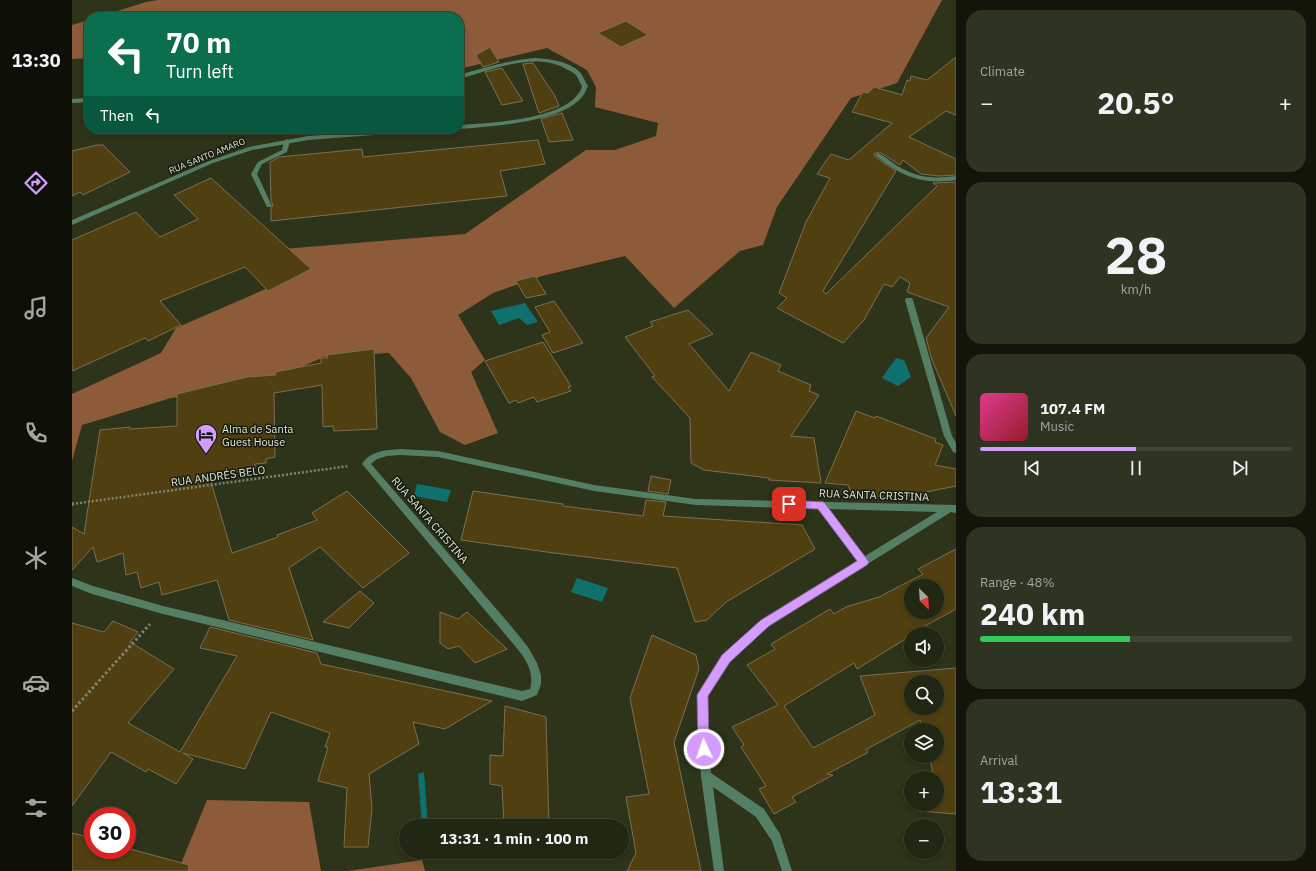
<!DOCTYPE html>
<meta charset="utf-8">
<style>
:root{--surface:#222714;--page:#2e3322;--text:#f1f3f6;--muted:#a2a5a0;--line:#3f4434;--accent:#d49cfc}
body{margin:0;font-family:"IBM Plex Sans",sans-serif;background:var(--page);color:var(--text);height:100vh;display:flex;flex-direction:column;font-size:15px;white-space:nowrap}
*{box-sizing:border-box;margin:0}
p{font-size:13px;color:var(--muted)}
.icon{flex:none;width:22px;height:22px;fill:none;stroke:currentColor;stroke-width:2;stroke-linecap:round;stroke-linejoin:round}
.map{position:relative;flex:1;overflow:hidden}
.side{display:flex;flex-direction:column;gap:10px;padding:10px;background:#13150b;width:360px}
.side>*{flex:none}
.banner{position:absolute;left:12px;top:12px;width:380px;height:122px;border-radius:16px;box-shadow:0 2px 6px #0003,0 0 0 1px var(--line);background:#0b6e4f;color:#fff;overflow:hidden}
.needle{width:26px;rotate:155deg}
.buttons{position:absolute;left:832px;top:579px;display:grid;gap:8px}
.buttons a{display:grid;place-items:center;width:40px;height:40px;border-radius:50%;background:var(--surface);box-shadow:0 2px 6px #0003,0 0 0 1px var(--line);font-size:20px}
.speed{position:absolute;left:12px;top:807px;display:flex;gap:8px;font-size:20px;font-weight:700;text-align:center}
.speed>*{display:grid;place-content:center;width:52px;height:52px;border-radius:50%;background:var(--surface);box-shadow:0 2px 6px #0003,0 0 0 1px var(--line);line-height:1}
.speed .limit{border:6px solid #d22;background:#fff;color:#111}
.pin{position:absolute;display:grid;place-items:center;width:34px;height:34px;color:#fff;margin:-17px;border-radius:8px;box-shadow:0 2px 6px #0006}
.me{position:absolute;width:44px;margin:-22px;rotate:357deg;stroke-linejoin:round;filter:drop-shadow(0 0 3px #0008)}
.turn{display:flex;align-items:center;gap:14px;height:84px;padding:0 16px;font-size:18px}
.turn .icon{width:52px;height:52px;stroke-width:2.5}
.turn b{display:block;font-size:28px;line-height:34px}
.then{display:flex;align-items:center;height:38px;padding:0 16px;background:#0003;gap:8px;font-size:15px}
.big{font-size:30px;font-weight:700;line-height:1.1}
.side .card{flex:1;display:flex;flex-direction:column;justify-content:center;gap:6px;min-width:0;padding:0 14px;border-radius:16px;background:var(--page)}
.side .dial{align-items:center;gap:0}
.dial b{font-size:52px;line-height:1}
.song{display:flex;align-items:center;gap:12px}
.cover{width:48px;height:48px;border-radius:6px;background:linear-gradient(135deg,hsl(330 70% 55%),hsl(350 70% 35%))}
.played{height:4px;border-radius:2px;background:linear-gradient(90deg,var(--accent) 50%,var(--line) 50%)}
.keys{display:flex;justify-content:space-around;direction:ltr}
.heat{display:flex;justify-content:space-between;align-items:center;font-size:22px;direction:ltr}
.charge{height:6px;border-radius:3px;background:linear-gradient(90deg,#34c759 48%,var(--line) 0)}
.trip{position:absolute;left:327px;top:819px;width:230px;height:40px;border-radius:20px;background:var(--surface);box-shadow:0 2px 6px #0003,0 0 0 1px var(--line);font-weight:700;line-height:40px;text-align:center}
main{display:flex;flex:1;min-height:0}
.menu{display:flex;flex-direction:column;width:72px;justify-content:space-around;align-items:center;background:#0e1008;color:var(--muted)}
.menu .icon{width:28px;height:28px}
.menu .current{color:var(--accent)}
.menu b{font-size:18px;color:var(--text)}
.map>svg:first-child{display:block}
.forest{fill:#8d5b39}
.water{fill:#0f716e}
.building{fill:#503f11;stroke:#7b6f53;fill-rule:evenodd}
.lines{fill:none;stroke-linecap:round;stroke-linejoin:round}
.path-far1{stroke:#7f8570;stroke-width:2.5;stroke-dasharray:2 2;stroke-linecap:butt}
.path{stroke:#7f8570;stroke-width:3;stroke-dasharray:2.5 2.5;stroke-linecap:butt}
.service{fill:#547f64;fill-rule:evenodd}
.minor{fill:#547f64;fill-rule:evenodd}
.route{fill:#d49cfc;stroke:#8a65a4}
.labels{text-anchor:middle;stroke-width:3;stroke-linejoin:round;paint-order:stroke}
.far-street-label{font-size:9px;fill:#e0e5d5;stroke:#171a0f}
.poi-label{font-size:11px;fill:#e0e5d5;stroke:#171a0f;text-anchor:start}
.street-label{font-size:11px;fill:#e0e5d5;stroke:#171a0f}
</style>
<main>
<nav class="menu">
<b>13:30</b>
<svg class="icon current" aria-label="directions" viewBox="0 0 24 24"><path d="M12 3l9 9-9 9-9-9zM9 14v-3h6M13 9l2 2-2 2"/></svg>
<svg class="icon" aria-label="music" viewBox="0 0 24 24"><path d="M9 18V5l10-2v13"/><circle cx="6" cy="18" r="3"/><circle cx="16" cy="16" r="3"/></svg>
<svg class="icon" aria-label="phone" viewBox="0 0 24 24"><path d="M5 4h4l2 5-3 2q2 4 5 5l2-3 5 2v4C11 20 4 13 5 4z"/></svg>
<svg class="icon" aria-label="climate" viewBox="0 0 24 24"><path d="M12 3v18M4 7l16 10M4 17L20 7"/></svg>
<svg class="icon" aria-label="car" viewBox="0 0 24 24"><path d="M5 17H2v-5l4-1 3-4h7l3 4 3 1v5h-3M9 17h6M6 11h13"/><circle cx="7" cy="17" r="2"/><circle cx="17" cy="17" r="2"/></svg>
<svg class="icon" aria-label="filters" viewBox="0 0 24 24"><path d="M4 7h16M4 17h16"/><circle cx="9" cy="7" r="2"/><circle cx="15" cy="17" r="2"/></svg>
</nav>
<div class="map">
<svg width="884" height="871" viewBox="0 0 884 871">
<rect width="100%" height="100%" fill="#2d341a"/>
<path class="forest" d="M86,0H870L825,83L779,98L705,207L691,245L668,251L602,308L553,256L470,276L421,293L386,315L413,360L399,372L426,433L393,445L368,432L339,378L317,353L252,357L193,383L99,398L10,425L0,461V394L89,353L104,328L228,274L211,249L393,234L514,150H543L584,136L586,123L523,107L524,87L515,70L475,48L387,69V17H26L74,2Z
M17,20V58L0,59V25Z
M135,800L237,802L249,871H106Z
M350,860L353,871H276Z"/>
<path class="water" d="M453,303L466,322L455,325L447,318L427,325L419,311Z
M824,358L832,360L839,377L826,386L810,378Z
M345,484L379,490L375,502L342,496Z
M505,578L536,588L530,602L499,592Z
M352,772L356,826H350L346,774Z"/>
<path class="building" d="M554,21L576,35L549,47L526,33Z
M418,47L427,62L411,67L404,55Z
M884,57V115L874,111L837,137L884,159V175L867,176L849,174L831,160L828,165L807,152L802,154L803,157L824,171L751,291L754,294L865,186L861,183L884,182V416L860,360L854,338L877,307L835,292L838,283L828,277L820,287L812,284L792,320L771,343L705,308L715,298L707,293L734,222L758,178L745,174L759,154L777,160L820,123L780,112L791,92L796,93L802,87L830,95L835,80L838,81L839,76L855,80Z
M461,63L483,96L487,106L467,113L451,64Z
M430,68L451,101L430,105L413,72Z
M490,113L501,140L477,142L469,119Z
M466,140L473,164L428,171L435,196L199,221V208L201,206L199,200L198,162L207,157L290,149L291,157Z
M25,145H31L58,172L11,195L8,192L0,196V151Z
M139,178L239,269L196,291L173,267L88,301L109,325L76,341L73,338L0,371V240L64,212L88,237L126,219L102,195Z
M463,276L474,294L454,298L444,281Z
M482,301L511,343L481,353L470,335L478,332L463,307Z
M616,310L641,334L617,344L657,391L679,352L709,365L706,371L739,385L737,391L747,395L719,436L742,438L749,483L697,480V478L632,470L619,463L618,418L580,377L583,376L553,337L581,326L578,322Z
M471,342L499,386L496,387L499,391L465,402L462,397L446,403L444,400L437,403L413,361Z
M302,349L305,429L262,431L261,426L251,427L250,385L202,393L203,457L194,459V463L183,464V469L137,475L160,553L206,537L205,535L245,520L240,513L275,491L337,553L291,588L248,547L217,568L241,640L157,620L145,580L90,595L87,582L69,588L65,572L54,575L51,553L25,562L21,547L0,570V527L12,534L28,430L58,427V429L105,426V394L175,377L204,375L203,372L249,363V358H256L255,355Z
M784,411L803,418L804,416L864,439L863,442L871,445L863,465L884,469V486L854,492L855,494L785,498L784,493L779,492L776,485L753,483Z
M579,476L599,480L596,494L576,491Z
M401,491L491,504V506L571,516L574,500L594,502L591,516L730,525L743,549L654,602L635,620L623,622L605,568L482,553L389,540Z
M884,549V609L833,637L835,638L785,669L782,663L712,706L741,748L803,715L788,676L884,668V814L847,811L845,804H865V778H840V777H862L857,756H865V730H851L848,720L795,749V753L755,774L761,775L720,797L724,802L702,814L687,789L694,786L669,747L672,745L660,727L706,705L675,665L703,649L699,644L758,609L762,614L774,607L807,597L851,574L846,569ZM839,586H865V612H839ZM839,682H865V708H839Z
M288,591L302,603L277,628L251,622Z
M368,612L386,619L395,612L435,649L403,663L387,646L376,649L368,643Z
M41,621L66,632L58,642L102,669L56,723L108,752L165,656L128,648L138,627L245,653L249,664L420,701L373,729L341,722L347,744L297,774L300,809L296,847H272L275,788L246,781L256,747H253L258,733L199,712L173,769L111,753L121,759L104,784L76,769L74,772L39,752L0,806V623L32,632Z
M580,635L624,655L627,669L602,742L629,871H555L564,853L554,797L577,794L558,698Z
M433,706L474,717L477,826H432L430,786L418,784V755L431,756Z
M0,833L21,838V850H55V848L117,865L116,871H0Z"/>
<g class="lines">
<path class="path-far1" d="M0,504L277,466"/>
<path class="path" d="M0,504H2
M0,711L78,624"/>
<path class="service" d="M215,139L218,141L215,152L190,164L185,174L200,206L199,207H195L179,174L186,162L210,150L212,141Z"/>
<path class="minor" d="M463,58C478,59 496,61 508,72C511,76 513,82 516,86C514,90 513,94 510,97C489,123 419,126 387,129V125C416,123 488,120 506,94C508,92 509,89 510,86C508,83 506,78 504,75C502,73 499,71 496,70C465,50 419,70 387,79V75C412,68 437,60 463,58Z
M17,98V102L0,103V99Z
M332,129H359L356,131L236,140L180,150L141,163L0,225V220L137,161L177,147L236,136Z
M806,153C812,156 818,161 824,165C845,178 860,179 884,176V180C849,185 831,177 804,156L803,155Z
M834,298H840L841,300L880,436L884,443V453L881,452L872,436L833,300Z
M328,449L366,451L522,485L624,499L884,505V513L879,512L696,626L657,662L636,696V735L639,773L692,809L708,834L720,871H710L700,841L684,817L641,787L652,871H642L629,776L626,735V695L628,692L651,656L690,620L786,561L746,509L624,505L522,491L366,457L328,455L315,456L305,459L299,464L439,626L456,647L465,663L469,675V684L465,695L450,701L91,614L20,594L0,586V578L21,586L91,606L450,691L458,689C463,672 453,658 443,646L290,464C298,451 314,450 328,449ZM756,509L865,512L793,556Z"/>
</g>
<path class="route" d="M717,500L752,502L797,562L795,565L697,626L658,662L636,696L637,749L636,753L632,754L628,753L626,749L625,695L650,655L689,620L785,561L746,509L717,508L714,507L712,504L714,502Z"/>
<defs>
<g id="hotel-pin" transform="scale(1.15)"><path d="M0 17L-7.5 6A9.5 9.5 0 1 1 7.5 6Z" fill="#d49cfc" stroke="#171a0f"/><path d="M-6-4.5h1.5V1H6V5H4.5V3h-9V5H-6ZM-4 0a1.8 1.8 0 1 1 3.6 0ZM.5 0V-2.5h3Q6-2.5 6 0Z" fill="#111"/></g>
</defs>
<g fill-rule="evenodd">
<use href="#hotel-pin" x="134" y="435"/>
</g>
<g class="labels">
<g class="far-street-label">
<text transform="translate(135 156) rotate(-22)" y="3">RUA SANTO AMARO</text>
</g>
<g class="poi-label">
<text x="150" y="433">Alma de Santa<tspan x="150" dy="13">Guest House</tspan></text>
</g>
<g class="street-label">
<text transform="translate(146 476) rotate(-8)" y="4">RUA ANDRÉS BELO</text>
<text transform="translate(802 495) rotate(2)" y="4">RUA SANTA CRISTINA</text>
<text transform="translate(358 520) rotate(49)" y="4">RUA SANTA CRISTINA</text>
</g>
</g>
</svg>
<div class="buttons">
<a><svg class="needle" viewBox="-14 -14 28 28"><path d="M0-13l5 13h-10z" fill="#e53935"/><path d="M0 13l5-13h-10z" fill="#a2a5a0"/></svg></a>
<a><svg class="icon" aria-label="sound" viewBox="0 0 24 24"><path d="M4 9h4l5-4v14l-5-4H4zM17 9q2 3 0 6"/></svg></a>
<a><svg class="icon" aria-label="search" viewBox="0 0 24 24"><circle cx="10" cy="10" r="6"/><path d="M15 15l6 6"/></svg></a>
<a><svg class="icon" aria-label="layers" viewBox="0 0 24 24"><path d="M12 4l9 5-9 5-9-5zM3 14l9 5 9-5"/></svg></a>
<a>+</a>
<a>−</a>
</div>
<div class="speed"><div class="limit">30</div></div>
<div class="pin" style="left:717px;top:504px;background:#d93025"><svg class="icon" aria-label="arrive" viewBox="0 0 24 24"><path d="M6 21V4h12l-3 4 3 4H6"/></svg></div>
<svg class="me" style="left:632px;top:749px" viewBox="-20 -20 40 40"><circle r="17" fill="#d49cfc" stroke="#fff" stroke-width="3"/><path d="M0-11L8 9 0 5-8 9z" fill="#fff"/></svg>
<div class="trip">13:31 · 1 min · 100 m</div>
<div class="banner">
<div class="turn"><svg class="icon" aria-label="left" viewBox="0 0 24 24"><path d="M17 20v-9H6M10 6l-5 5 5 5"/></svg><div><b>70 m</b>Turn left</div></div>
<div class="then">Then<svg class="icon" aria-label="left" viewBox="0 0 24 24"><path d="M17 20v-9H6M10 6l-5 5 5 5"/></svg></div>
</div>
</div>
<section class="side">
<div class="card"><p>Climate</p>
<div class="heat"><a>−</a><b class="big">20.5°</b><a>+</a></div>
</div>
<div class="card dial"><b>28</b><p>km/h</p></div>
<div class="card">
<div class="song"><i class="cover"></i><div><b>107.4 FM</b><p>Music</p></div></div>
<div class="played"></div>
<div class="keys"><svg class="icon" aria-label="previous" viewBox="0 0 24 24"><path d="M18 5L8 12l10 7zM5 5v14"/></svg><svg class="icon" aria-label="pause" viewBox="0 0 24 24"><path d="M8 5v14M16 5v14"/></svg><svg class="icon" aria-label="next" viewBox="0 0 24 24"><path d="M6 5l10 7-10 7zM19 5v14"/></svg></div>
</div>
<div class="card"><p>Range · 48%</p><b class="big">240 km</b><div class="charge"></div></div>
<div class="card"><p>Arrival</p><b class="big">13:31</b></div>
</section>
</main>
